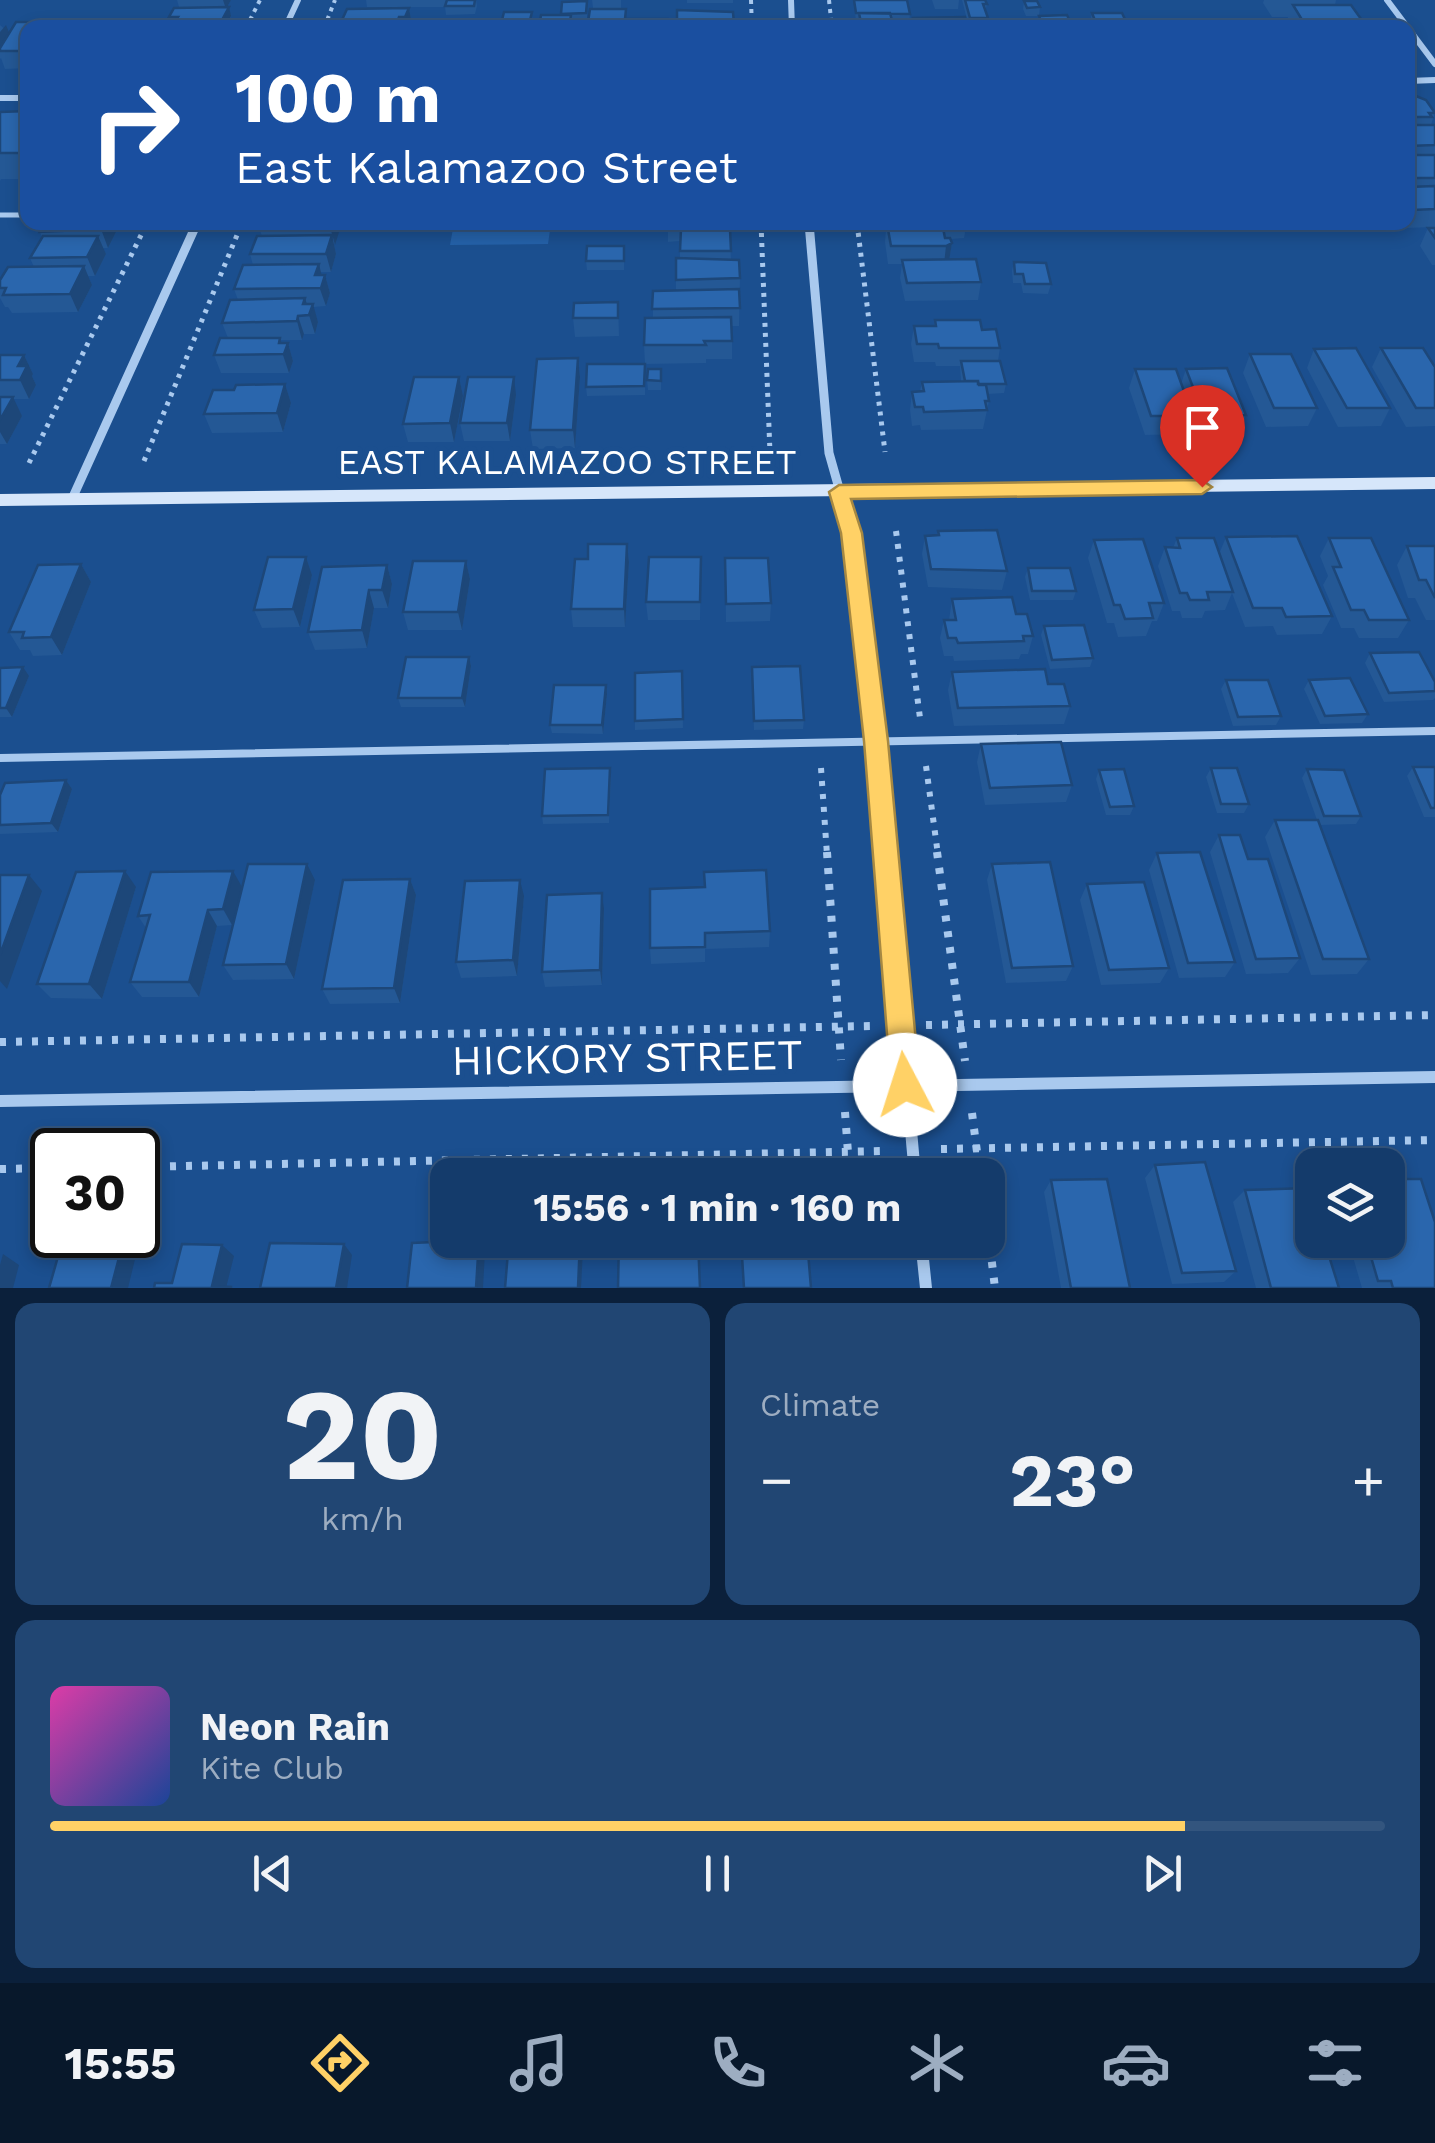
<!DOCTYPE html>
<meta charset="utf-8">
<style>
:root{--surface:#143b6b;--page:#214673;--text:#f1f3f6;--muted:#9dadc1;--line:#33557e;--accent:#ffd166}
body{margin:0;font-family:"Work Sans",sans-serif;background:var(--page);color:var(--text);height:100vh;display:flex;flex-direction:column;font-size:38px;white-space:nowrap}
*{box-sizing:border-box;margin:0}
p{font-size:32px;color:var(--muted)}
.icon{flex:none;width:55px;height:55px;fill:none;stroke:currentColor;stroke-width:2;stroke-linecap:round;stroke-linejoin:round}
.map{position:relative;height:1288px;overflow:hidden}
.side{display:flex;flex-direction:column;gap:15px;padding:15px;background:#0b203b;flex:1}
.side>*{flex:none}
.top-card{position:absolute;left:20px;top:20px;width:1395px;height:210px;border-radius:20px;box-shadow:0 5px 15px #0003,0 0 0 2px var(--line);background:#1a4fa0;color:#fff;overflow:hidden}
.controls{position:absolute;left:1295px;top:1148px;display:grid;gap:20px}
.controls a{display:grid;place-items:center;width:110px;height:110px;border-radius:20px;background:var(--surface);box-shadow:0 5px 15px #0003,0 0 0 2px var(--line);font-size:50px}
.speed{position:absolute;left:30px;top:1128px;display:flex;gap:20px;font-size:50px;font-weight:700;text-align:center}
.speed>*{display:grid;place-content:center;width:130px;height:130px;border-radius:50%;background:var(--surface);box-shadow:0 5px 15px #0003,0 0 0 2px var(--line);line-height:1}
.speed .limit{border:5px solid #111;border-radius:15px;background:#fff;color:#111}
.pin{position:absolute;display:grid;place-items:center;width:85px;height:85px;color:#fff;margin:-102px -42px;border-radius:50% 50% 50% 0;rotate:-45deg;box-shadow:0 0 10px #0007}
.pin .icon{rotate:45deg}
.me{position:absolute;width:110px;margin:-55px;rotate:355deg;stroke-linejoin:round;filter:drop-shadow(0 0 8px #0008)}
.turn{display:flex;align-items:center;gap:35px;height:210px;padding:0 50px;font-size:45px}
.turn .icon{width:130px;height:130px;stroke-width:2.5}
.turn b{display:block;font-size:70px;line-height:85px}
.big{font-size:75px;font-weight:700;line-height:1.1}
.side .widget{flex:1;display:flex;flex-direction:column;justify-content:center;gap:15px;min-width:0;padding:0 35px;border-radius:20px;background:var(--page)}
.side .dial{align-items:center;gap:0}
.dial b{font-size:130px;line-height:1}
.song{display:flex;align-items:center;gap:30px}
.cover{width:120px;height:120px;border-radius:15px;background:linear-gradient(135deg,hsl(320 70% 55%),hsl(220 70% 35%))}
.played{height:10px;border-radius:5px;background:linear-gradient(90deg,var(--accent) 85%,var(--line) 85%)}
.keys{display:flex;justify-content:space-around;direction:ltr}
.heat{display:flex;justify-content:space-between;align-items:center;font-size:55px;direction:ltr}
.side .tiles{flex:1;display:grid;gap:15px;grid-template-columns:1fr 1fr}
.widget:last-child{grid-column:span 2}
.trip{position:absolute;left:430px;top:1158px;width:575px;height:100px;border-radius:20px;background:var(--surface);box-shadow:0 5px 15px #0003,0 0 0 2px var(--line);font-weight:700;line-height:100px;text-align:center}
.tab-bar{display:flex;height:160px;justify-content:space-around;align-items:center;background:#08182b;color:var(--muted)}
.tab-bar .icon{width:70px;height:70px}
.tab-bar .current{color:var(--accent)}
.tab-bar b{font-size:45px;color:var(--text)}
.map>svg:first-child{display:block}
.green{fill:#2461a8}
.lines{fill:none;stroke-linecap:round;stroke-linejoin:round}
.path-far3{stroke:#a9c9ee;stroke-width:4;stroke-dasharray:4 5;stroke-linecap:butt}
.path-far2{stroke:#a9c9ee;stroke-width:5;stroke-dasharray:4 6;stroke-linecap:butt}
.path-far1{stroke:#a9c9ee;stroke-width:6;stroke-dasharray:5 8;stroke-linecap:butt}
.path{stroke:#a9c9ee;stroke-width:8;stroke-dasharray:6 10;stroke-linecap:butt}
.lane-far1{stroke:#a9c9ee;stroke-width:5}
.lane{stroke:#a9c9ee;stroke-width:8}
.street-far3{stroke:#a9c9ee;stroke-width:6}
.street-far2{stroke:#a9c9ee;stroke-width:9}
.street-far1{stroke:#a9c9ee;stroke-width:10}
.street{stroke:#a9c9ee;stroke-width:12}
.secondary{fill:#d6e6fa;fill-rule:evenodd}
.wall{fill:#245895}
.shaded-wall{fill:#1d4779}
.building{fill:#2a66ad;stroke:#1d4779;stroke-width:2.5}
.route{fill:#ffd166;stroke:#a68842;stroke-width:2.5}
.labels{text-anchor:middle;stroke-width:10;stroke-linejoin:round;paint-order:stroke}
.street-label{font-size:35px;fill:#fff;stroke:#1b4f8f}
.near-street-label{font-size:42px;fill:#fff;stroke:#1b4f8f}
</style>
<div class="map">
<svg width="1435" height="1288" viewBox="0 0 1435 1288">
<rect width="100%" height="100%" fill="#1b4f8f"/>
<path class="green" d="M454,223V222L551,223L548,244L450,245Z"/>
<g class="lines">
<path class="path-far3" d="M751,0L752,28
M829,0L832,28
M246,28L260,0
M324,28L335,0
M761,222V226
M857,222V226
M146,226L148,222
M241,226L243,222"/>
<path class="path-far2" d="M761,223L770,453
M857,223L885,452
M144,461L242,223
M29,463L147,223"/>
<path class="path-far1" d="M896,531L920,718
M926,766L938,855
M821,768L827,855"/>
<path class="path" d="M827,852L841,1060
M937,852L965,1061
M926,1025L1435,1015
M0,1042L874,1026
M845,1112L848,1153
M972,1113L980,1175
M941,1149L1435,1140
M138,1167L884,1151
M0,1169L52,1168
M988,1230L995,1288"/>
<path class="lane-far1" d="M0,215H28"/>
<path class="lane" d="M0,758L1435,731"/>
<path class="street-far3" d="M791,0L792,28
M1387,0L1435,64
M285,28L298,0
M1408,81L1435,80
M0,98H28
M809,222V226
M196,226L198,222"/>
<path class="street-far2" d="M809,223L829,453L844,506
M72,499L197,223"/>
<path class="street-far1" d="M843,503L851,533L886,855"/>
<path class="street" d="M886,852L915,1175
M0,1101L1435,1077
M921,1240L926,1288"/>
<path class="secondary" d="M1435,477V489L0,506V494Z"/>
</g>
<path class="wall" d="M177,0H231L227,7L231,16L225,28H178V25H171L169,17L179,7Z
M366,0H476L477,6L475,14L446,15L445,7H367Z
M592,0H621V8H593Z
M687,0H733V3H687Z
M854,0L910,14L909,22H892L894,28H858L859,22H856Z
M932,0H959L958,9H935Z
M962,0H985L987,4L985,12L988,18L986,27H993L994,21L1008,28L969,27Z
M1264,0H1336L1335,5L1366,26L1375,28H1291L1287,21L1288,17H1272L1263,3Z
M1024,1L1040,7L1039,16H1026L1023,9Z
M409,8L412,25L342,20Z
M587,10V22H572V28H539L561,15Z
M733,12L734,28H677Z
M1092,13L1129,28H1089Z
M1039,16L1073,28H1037Z
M627,19H667V28H588V22Z
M46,22L49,28H28V68L5,69L1,58L0,59V25L9,33Z
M1408,96L1435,112L1431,125H1435V227L1404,228L1401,222H1408Z
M28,111V199L21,184L24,179H1L0,181V112Z
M46,222L117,230L108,248H103L106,254L95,276H88L92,285L78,312L12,313L8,307H5L0,298V280L34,267L30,258L42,237L40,232Z
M261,222H338L340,229L334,245L336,254L331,272H321V275H325L330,293L326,306L313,307L318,322L315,334H304L302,340H281V343H288L293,361L289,373H221L214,355L228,338L222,323L238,300L234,289L253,265L250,254L262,236L259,228Z
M668,222H740V229L731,230L730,238L731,260L740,278L739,326H732V359H706V363L645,364L644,345L653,318V291L676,290V258H680V241L668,242Z
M885,222H967L964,238L951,239L952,243L949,260L981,282L978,300L905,301L900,278L902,264H888L885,242L886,229Z
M1428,228H1435V265H1432L1420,246Z
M624,246V270H587L586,261Z
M1014,262L1051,284L1048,294L1023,293L1021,283H1013L1012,271Z
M618,302L619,336L575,337L573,318Z
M935,320L982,330L1000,348L998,361L1006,384L1004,393L988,394L989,401L983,429L921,430L920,425L912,426L910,410L912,392L920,391L922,382L961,381L960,366H936L935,362H914L911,344L914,326H934Z
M1381,348L1435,367V426L1406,427L1372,367Z
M1314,349L1390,408L1381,426L1338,427L1307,368Z
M1250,354L1317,408L1308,426L1266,427L1243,373Z
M0,355H24L33,374L32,376L36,385L29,399H13L22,416L7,444H0Z
M578,358L580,377L575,448L533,449L530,430Z
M645,364V395L587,396L586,387Z
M661,369V390H648L647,380Z
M1135,369L1181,384L1186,369L1246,415L1239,434H1197L1192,419L1186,434L1145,435L1129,388Z
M459,377L463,396L454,442H408L403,424Z
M285,384L291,403L283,432L212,433L204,414L234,390Z
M516,395L510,441H464L460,423Z
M938,531L1007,571L1002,590L928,587L922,554L925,536L937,535Z
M1226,537L1332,616L1322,634L1277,635L1273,626L1245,627L1232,593L1225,610L1205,611L1202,618H1182L1180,611H1172L1158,566L1165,547L1173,548L1177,538L1219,554Z
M1329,538L1409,620L1398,638H1359L1354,628H1341L1323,585L1328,576L1320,556Z
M1094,540L1164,603L1157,621H1152L1146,636L1118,637L1114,623H1107L1088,558Z
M627,544L629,562L625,627H573L571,609L588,559Z
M1407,546H1435V620H1426L1415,598H1408L1397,565Z
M306,557L312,575L300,627L262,628L254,610Z
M701,557L700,620H648L646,602Z
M725,558L771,603L770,621L726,622Z
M466,561L470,579L462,630H408L403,612Z
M81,564L91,582L62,655L33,656L30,650H20L9,632Z
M387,565L392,584L388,608H374L367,648L315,650L308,632Z
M1028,568L1076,591L1073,600H1030L1025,577Z
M952,599L1016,614L1033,636L1028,654H1021L1019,659L954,661L953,656H944L940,638L944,620H949Z
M1044,626L1093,658L1090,667L1050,669L1041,635Z
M1370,653L1435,682V698L1433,700L1384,702L1365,663Z
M469,657L471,666L465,707H401L398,698Z
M0,668L29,676L12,717H0Z
M682,671L683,728L635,730V721Z
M952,672L1048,684L1070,706L1064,724L954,726L948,690Z
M752,676L804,720L803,729L754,730Z
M1226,680L1281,716L1276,725L1233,726L1221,689Z
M1309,680L1368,714L1362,723L1320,724L1304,689Z
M606,685L607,694L603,734L552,733L550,725Z
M981,744L1072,785L1066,802L985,805L977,762Z
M1413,767H1435V817H1424L1407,776Z
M1211,768L1249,804L1244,813H1217L1206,777Z
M1307,769L1361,816L1356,824L1320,825L1369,959L1357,974L1311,975L1265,837L1275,820H1317L1302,778Z
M1099,770L1134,806L1130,815H1106L1096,779Z
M611,777L609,823L543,824L542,816Z
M66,780L72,789L58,832L0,834V795Z
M1219,835L1248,859L1300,958L1288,973L1246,974L1210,852Z
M1157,853L1235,962L1225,977L1179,978L1149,870Z
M992,864L1073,966L1066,981L1006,983L987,880Z
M233,871L232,925L217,926L199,997H142L130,982L146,928L138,916Z
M410,879L416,895L400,1003L330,1004L322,989Z
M315,880L294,979L233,980L223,965Z
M1087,884L1169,968L1160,983L1101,985L1080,900Z
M136,887L102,999L51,998L37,984Z
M705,887L770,931L769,947L705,949V962L651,964L650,948Z
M524,896L517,976L461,978L456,962Z
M604,909L602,985L545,987L542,972Z
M1155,1165L1236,1271L1224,1282L1172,1284L1145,1178Z
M1051,1180L1130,1288H1061L1044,1192Z
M1245,1190L1339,1288H1256L1233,1202Z
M1348,1240H1388L1435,1288H1362Z"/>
<path class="shaded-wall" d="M223,0H231L226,9Z
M229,7L231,16L224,28L222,20Z
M409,8L412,25L407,28L405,17Z
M6,25L13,42L0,51V32Z
M104,222H114L117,230L108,248L101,229Z
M331,222H338L340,229L335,245L330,227Z
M332,235L336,254L331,272L326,254Z
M98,236L106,254L95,276L87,257Z
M952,243L949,261L944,264L946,246Z
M319,264L323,281L325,275L330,293L326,306L315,275Z
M84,266L92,285L78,312L70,294Z
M305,298L310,314L313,304L318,322L315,334L309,315L303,304Z
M298,316L304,334L302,340L297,321Z
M280,338L284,352L288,343L293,361L289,373L279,343Z
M24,355L33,374L32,376L36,385L29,399L20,380L18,366Z
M578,358L580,377L575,448L573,430Z
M459,377L463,396L454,442L450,423Z
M514,377L516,395L510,441L507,423Z
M285,384L291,403L283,432L277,413Z
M13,397L22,416L7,444L0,432V420Z
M627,544L629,562L625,627L624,609Z
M306,557L312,575L300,627L293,609Z
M466,561L470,579L462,630L458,612Z
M81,564L91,582L62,655L51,637Z
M387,565L392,584L388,608L382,590Z
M369,590L374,608L367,648L362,630Z
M469,657L471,666L465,707L462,698Z
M23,667L29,676L12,717L6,708Z
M606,685L607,694L603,734L602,725Z
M66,780L72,789L58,832L51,823Z
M307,864L315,880L294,979L286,964Z
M125,871L136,887L102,999L89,984Z
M233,871L242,887L232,925L223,909Z
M29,875L42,891L7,989L0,981V955Z
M410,879L416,895L400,1003L394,988Z
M520,880L524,896L517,976L513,960Z
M602,893L604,909L602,985L600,970Z
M208,910L217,926L199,997L189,982Z
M125,1235H130L139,1243L128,1288H111Z
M479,1240L485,1251L483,1288H476Z
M581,1240L583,1249L581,1288H578Z
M344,1244L352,1255L347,1288H336Z
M222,1245L234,1256L226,1288L212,1286Z
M3,1254L19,1265L13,1288H0V1265Z"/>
<path class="building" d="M447,0H475L474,6H445Z
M854,0H907L910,14L856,13Z
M965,0H985L987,4H983L988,18H970Z
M587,1L586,13L561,14L562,2Z
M1024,1H1037L1040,7L1027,8Z
M1293,5H1351L1366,26L1374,25L1375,28H1307Z
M229,7L222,20H176L178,17H169L174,8Z
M409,8L405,17H399L398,20H342L347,9Z
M590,9H626L625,19H667L666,28H613L614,23L588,22Z
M677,10L733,12L734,25H705V28H677Z
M504,12H532L528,28H500Z
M859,13H890L894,28H862Z
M1092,13H1122L1129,28H1098Z
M541,15H571L569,28H539Z
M1067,15L1073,28H1044L1039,16Z
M965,17L968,28H916L913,18Z
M334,20H399L398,25H415L414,28H331Z
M450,21H480L479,28H448Z
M994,21H1006L1008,28H982L995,27Z
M16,22H46L42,28H28V49L26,51H0V48Z
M1408,96H1416L1426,100L1435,113H1429L1432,117H1408Z
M28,111V153H0V112Z
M1408,125H1435V145L1408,146Z
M1408,155H1435V178H1408Z
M28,172V184H21Z
M1435,186V209L1413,210L1408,202V187Z
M46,222H104L101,229L40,232Z
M261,222H331L330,227L259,228Z
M942,223L945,238H950L952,243L946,246H891L887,224Z
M1428,228H1435V238Z
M681,229H730L731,251H680Z
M332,235L326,254H250L257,236Z
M43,236H98L87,257L30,258Z
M587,246H624V261H586Z
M676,258L739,260L740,278L676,280Z
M976,259L981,282L907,283L902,260Z
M1014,262L1046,263L1051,284H1025L1023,274H1015Z
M319,264L315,275H325L321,288L234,289L243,265Z
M84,266L70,294L3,295L6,288H0V280L8,267Z
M739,289L740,308L652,309L653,291Z
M305,298L303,304H313L309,315L298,316L297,321L222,323L230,300Z
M618,302V318H573L574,303Z
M731,317L732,341H704L706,345H644L645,318Z
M935,320H980L982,330L996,329L1000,348H939L938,344H917L914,326H936Z
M220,338H280L279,343H288L284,354L214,355Z
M1356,348L1390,408H1347L1314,349Z
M1381,348H1423L1435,367V408H1416Z
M1250,354H1291L1317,408H1274Z
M0,355H24L18,366H27L20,380H0Z
M578,358L573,430H530L537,359Z
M961,361H1000L1006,384H978V381H965Z
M587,364H645L644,386L586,387Z
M1227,368L1246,415L1204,416L1186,369Z
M648,369H661V381L647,380Z
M1135,369H1176L1193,416H1151Z
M414,377H459L450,423L403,424Z
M468,377H514L507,423H460Z
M978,381L979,385H986L989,401H985L987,410L924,412L923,407H915L912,392L924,391L922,382Z
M285,384L277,413L204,414L213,390H234L236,385Z
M0,397H13L0,420Z
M997,530L1007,571L931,569L925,536L939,535L938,531Z
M1297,536L1332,616L1286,617L1282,608H1253L1226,537Z
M1177,538H1214L1233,592H1207L1209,600H1190L1187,593H1180L1165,547L1180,548Z
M1329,538H1371L1409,620H1369L1364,610H1351L1333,567H1341Z
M1143,539L1164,603H1149L1153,618L1125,619L1120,605H1114L1094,540Z
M588,544H627L624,609H571L575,559H588Z
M1407,546H1435V598L1426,580H1419Z
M268,557H306L293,609L254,610Z
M649,557H701L700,602H646Z
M725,558H768L771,603L726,604Z
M413,561H466L458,612H403Z
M81,564L51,637L22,638L24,632H9L38,565Z
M387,565L382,590H369L362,630L308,632L322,567Z
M1028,568H1070L1076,591H1032Z
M1012,597L1016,614H1027L1033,636H1023L1024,641L958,643L956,638H948L944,620H956L952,599Z
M1084,625L1093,658L1052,660L1044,626Z
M1419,652L1435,682V691L1389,693L1370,653Z
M406,657H469L462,698H398Z
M800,666L804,720L754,721L752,667Z
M23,667L6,708H0V668Z
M1045,669L1048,684H1064L1070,706L958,708L952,672Z
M682,671L683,719L635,721V673Z
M1350,678L1368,714L1325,716L1309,680Z
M1226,680H1268L1281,716L1238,717Z
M554,685H606L602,725H550Z
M1061,742L1072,785L990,788L981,744Z
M1413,767H1435V808H1431Z
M610,768L608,815L542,816L545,769Z
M1211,768H1237L1249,804H1221Z
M1124,769L1134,806L1110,807L1099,770Z
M1307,769L1344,770L1361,816H1324Z
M66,780L51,823L0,825V795L5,783Z
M1275,820H1318L1369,959H1323Z
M1219,835H1240L1248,859H1268L1300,958L1256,959Z
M1200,852L1235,962L1188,963L1157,853Z
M1050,862L1073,966L1012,968L992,864Z
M248,864H307L286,964L223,965Z
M766,870L770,931L705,933V947L650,948V889L705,887L704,872Z
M125,871L89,984H37L76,872Z
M233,871L223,909L208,910L189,982H130L150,915L138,916L151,872Z
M0,875H29L0,955Z
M410,879L394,988L322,989L343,880Z
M520,880L513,960L456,962L465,881Z
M1144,882L1169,968L1109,970L1087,884Z
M602,893L600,970L542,972L547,895Z
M1205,1162L1236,1271L1182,1273L1155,1165Z
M1107,1179L1130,1288H1071L1051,1180Z
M1388,1179H1421L1435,1222V1288H1393L1391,1281H1378L1366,1240H1388Z
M1309,1188L1312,1200V1240H1324L1339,1288H1271L1245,1190Z
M88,1235H125L111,1288H49L59,1253H83Z
M479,1240L476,1288H407L412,1243Z
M509,1240H580L578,1288H505Z
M619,1240H698L700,1288H618Z
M741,1240H807L811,1288H744Z
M270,1243L344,1244L336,1288H260Z
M182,1244L222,1245L212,1286L231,1287V1288H154L155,1283H172Z"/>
<path class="route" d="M1202,480L1212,487L1202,494L851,499L862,533L888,741L920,1085L916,1095L905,1099L895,1095L891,1085L864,741L841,533L829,492L839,485Z"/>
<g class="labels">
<g class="street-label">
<text x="567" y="474">EAST KALAMAZOO STREET</text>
</g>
<g class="near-street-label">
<text transform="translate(627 1057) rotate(-1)" y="15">HICKORY STREET</text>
</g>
</g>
</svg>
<div class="controls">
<a><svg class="icon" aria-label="layers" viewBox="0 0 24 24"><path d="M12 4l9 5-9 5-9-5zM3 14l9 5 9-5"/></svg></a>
</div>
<div class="speed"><div class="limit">30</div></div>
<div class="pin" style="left:1202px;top:487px;background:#d93025"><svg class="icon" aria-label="arrive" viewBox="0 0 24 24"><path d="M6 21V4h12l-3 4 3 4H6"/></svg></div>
<svg class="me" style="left:905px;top:1085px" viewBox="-20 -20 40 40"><circle r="19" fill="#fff"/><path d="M0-13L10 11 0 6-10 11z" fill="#ffd166"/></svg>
<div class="trip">15:56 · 1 min · 160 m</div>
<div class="top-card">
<div class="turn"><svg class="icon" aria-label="right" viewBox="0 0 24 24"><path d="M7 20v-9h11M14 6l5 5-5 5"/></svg><div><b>100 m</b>East Kalamazoo Street</div></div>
</div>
</div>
<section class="side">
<div class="tiles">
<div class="widget dial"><b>20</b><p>km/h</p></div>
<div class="widget"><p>Climate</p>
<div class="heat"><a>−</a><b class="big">23°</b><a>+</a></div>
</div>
<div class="widget">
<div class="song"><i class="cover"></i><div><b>Neon Rain</b><p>Kite Club</p></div></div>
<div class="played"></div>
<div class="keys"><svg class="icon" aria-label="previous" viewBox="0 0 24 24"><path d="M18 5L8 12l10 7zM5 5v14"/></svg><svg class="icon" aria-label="pause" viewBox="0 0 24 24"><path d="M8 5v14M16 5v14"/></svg><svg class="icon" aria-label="next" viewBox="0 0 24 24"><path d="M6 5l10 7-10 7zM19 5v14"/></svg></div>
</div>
</div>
</section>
<nav class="tab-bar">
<b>15:55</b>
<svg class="icon current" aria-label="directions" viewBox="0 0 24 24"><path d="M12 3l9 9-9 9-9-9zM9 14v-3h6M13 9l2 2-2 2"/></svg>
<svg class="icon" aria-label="music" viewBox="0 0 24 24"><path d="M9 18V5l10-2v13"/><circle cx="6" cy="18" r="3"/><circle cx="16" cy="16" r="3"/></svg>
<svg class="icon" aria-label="phone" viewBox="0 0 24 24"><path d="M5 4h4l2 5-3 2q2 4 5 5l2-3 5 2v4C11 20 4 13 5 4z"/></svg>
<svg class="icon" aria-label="climate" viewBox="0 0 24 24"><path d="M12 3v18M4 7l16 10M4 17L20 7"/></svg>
<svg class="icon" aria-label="car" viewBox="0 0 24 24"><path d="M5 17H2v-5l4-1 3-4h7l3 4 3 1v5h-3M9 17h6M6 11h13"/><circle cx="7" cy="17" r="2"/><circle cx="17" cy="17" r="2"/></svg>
<svg class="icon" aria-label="filters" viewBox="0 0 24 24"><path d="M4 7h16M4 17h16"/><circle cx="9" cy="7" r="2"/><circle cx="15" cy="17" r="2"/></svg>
</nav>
